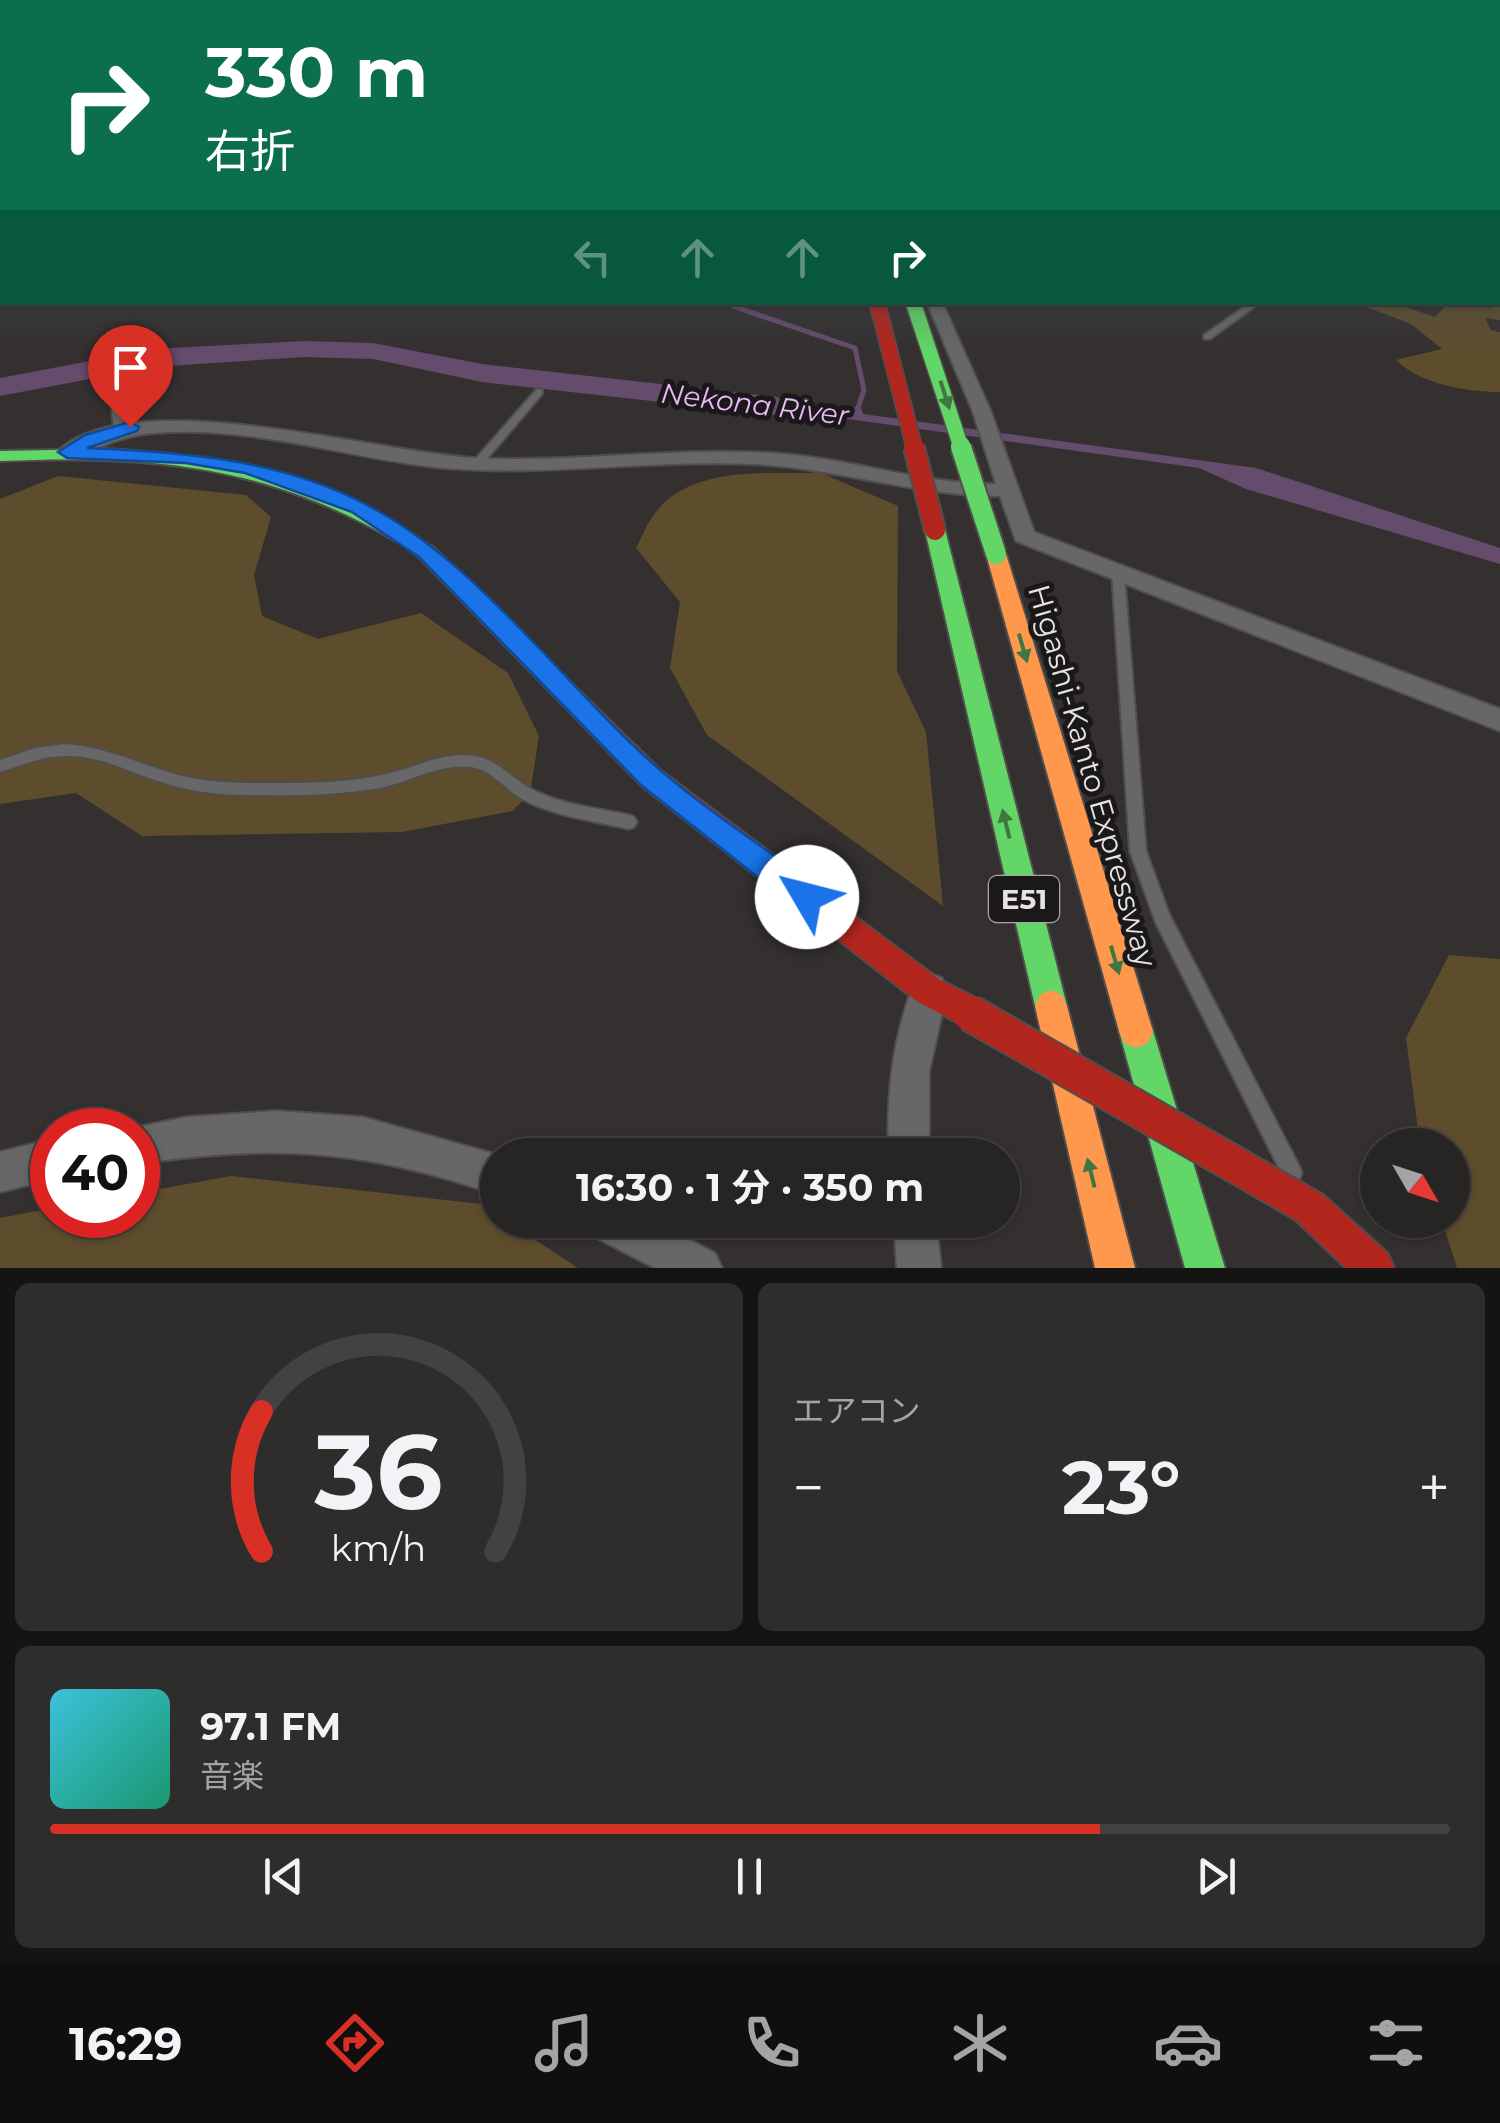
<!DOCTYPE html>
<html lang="ja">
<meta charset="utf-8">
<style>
:root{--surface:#272424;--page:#2f2c2c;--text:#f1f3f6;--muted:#a4a4a6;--line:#434141;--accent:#d93025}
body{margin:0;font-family:Montserrat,"Noto Sans JP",sans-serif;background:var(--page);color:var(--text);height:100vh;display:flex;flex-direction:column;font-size:38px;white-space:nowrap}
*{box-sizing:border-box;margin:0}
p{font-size:32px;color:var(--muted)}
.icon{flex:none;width:55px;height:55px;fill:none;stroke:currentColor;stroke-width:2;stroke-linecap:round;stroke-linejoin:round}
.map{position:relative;height:1268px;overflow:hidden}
.side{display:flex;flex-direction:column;gap:15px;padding:15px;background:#151414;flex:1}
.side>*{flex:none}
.guide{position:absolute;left:0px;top:0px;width:1500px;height:305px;box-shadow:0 2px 8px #0004,0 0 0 2px var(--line);background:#0b6e4f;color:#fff;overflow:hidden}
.needle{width:65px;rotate:129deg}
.controls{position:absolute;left:1360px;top:1128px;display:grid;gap:20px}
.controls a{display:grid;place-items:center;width:110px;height:110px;border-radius:50%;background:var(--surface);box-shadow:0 2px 8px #0004,0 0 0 2px var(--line);font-size:50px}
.speed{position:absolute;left:30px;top:1108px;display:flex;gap:20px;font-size:50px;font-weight:700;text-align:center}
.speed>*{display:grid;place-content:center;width:130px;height:130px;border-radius:50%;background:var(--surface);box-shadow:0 2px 8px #0004,0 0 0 2px var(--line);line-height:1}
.speed .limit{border:15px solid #d22;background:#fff;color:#111}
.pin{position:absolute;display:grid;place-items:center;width:85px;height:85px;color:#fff;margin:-102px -42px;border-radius:50% 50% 50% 0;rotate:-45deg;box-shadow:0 0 10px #0007}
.pin .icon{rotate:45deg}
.me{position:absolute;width:110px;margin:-55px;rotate:307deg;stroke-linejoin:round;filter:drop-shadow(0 0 8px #0008)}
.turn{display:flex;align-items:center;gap:35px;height:210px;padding:0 40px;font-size:45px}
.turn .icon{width:130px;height:130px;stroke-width:2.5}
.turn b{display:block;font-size:70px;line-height:85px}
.lanes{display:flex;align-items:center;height:95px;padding:0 40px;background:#0003;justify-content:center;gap:50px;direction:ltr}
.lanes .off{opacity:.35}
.big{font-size:75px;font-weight:700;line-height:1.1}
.side .widget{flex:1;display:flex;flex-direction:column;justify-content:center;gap:15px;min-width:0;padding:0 35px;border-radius:15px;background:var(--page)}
.side .dial{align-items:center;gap:0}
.dial svg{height:260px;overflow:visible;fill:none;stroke:var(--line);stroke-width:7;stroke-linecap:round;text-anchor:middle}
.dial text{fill:var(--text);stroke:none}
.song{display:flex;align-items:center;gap:30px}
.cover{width:120px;height:120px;border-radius:15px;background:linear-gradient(135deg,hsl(190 70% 55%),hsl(160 70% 35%))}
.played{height:10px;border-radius:5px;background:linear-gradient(90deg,var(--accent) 75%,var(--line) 75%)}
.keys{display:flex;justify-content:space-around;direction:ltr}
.heat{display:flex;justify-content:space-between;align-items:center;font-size:55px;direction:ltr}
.side .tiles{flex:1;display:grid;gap:15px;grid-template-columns:1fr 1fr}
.widget:last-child{grid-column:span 2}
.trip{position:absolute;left:480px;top:1138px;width:540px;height:100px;border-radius:50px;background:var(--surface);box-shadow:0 2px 8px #0004,0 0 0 2px var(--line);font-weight:700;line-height:100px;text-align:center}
.dock{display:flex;height:160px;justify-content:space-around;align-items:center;background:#100e0e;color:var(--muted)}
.dock .icon{width:70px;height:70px}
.dock .on{color:var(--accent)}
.dock b{font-size:45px;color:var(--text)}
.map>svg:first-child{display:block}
.green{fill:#5d4d2c}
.water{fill:#654b6c}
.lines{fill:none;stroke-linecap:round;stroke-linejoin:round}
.stream{stroke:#654b6c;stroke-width:5}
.river{fill:#654b6c;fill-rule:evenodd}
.lane-casing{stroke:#504d4d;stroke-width:4}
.street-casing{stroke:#504d4d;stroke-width:4}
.fast-casing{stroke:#504d4d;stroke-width:4}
.slow-casing{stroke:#504d4d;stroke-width:4}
.jam-casing{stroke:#504d4d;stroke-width:4}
.lane{fill:#686767;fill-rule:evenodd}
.street{fill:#686767;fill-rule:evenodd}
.fast{fill:#63d668;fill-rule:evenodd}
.slow{fill:#ff974d;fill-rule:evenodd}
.jam{fill:#b3261e;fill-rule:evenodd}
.fast-bridge-far1-casing{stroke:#504d4d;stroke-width:18;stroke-linecap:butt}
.fast-bridge-casing{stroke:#504d4d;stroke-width:24;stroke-linecap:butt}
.jam-bridge-far2-casing{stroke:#504d4d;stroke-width:18;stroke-linecap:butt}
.jam-bridge-far1-casing{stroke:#504d4d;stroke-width:24;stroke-linecap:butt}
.jam-bridge-casing{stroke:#504d4d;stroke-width:39;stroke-linecap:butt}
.fast-bridge-far1{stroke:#63d668;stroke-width:15}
.fast-bridge{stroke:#63d668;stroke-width:20}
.jam-bridge-far2{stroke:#b3261e;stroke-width:15}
.jam-bridge-far1{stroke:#b3261e;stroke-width:20}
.jam-bridge{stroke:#b3261e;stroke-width:35}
.wall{fill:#3e3c3b}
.oneway{fill:#3e7740}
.route{fill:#1a73e8;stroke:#114b97;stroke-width:2.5}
.labels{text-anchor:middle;stroke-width:10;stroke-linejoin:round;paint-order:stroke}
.far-water-label{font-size:28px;font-style:italic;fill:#e9baf7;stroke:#1a1818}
.shield{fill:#1a1818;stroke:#aaa6a6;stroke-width:2.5}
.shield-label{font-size:28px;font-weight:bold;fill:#e7e3e3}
.street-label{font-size:30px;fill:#e7e3e3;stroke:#1a1818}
</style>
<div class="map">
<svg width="1500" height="1268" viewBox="0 0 1500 1268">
<rect width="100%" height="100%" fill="#343030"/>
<path class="green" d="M1500,302V320L1485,318L1491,330L1500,332V392C1467,392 1420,384 1396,360L1442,349L1411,324L1356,303H1403L1400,305L1435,317L1448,303L1490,308L1493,303Z
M821,473L898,506L897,671L926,732L943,906L707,735L670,668L680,602L636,548C642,537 647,523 655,513C692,465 767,474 821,473Z
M58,476L246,495L271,517L254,575L262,616L318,639L421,613L508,673L539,736L530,794L512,811L402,832L142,836L76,793L0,804V499Z
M1449,955L1500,959V1268H1457L1442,1220H1452V1145H1420L1406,1038Z
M231,1176L481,1204L497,1215L498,1220H505L578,1268H0V1218L52,1208V1215H138V1193Z"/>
<path class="water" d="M732,396L849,412L853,407L861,408L863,414L1256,468L1500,548V564L1246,489L1199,468L712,400Z"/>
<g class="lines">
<path class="stream" d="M721,302L855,348L864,390L856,414"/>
<path class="river" d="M304,341L373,343L482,364L777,397L793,406L777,415L482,382L373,359L304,357L153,367L0,396V378L153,349Z"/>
<g class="lane-casing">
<path id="lane" d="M1498,185H1500V189H1498Z
M1500,253V259H1498V254Z
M1252,302H1261L1210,339H1204V335Z
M125,375L129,378L122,410L124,428L119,431L114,428L112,410L121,378Z
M539,389L542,390V394L481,466H473V462L536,390Z
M1118,568L1124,572L1146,851L1169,914L1299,1166L1302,1173L1299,1180L1292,1183L1285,1180L1156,923L1130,851L1112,572Z
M65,744C108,747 141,765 182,776C206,782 232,783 257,783C299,783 345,784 386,774C416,768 444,751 475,756C499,760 513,780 533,790C563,805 597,808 629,815L634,817L637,822L634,827L629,829C595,821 558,817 526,801C508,793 495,773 476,768C443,761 411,782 380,788C338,795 293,796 251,795C220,795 190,792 161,782C129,772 100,755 66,756C43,756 22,765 0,772V760L35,748Z"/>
</g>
<g class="street-casing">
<path id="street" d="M927,302H942L991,412L1034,532L1500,709V731L1016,541L1000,496C916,496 836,468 752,464C646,459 538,478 433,467C341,456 247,425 154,433C120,435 98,450 67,458L57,452C128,381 379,453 474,458C573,463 671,447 770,453C846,457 919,484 996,484L973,412Z
M929,973L942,978L947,991L929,1072V1155H889C886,1094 893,1035 916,978Z
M277,1111L362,1117L498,1155V1195C367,1150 274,1143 138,1164V1130H124L187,1117Z
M52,1139V1179L0,1192V1152Z
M585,1220H651L715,1253L722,1268H655L591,1235Z
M894,1220H936L941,1268H897Z"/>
</g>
<g class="fast-casing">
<path id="fast" d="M105,449C197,454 293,466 374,512C387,520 403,526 413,537L403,543L396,541C264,464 150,455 0,461V451Z
M935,524L945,530L1067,1006L1062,1017L1051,1022L1040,1017L1035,1006L925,530Z
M1136,1014L1148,1019L1153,1031L1225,1268H1185L1119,1031L1124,1019Z"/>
</g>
<g class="slow-casing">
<path id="slow" d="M1498,236L1500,237V245L1498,244Z
M2,260V268L0,269V261Z
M996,547L1006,554L1153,1031L1148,1043L1136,1048L1124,1043L1119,1031L986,554Z
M1051,990L1062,995L1067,1006L1135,1268H1095L1035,1006L1040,995Z"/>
</g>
<g class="jam-casing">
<path id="jam" d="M403,531L434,548L660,770L940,980L982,1001L986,1013L982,1025L970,1029L918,1002L642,786L420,558L393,537L396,533Z
M1309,1188L1322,1194L1388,1254L1394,1268H1346L1296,1220L1290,1207L1296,1194Z"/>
</g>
<use href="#lane" class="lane"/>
<use href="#street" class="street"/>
<use href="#fast" class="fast"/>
<use href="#slow" class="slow"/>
<use href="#jam" class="jam"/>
<g class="fast-bridge-far1-casing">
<path id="fast-bridge-far1" d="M913,302L962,450"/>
</g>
<g class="fast-bridge-casing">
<path id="fast-bridge" d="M961,447L996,554"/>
</g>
<g class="jam-bridge-far2-casing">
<path id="jam-bridge-far2" d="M877,302L915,450"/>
</g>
<g class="jam-bridge-far1-casing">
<path id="jam-bridge-far1" d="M914,447L935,530"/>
</g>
<g class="jam-bridge-casing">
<path id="jam-bridge" d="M970,1013L1309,1207"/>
</g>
<use href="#fast-bridge-far1" class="fast-bridge-far1"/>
<use href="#fast-bridge" class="fast-bridge"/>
<use href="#jam-bridge-far2" class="jam-bridge-far2"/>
<use href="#jam-bridge-far1" class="jam-bridge-far1"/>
<use href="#jam-bridge" class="jam-bridge"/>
</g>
<path class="wall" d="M1498,201H1500V237H1498Z"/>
<defs><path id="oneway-solid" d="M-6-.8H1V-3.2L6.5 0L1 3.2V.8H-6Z" transform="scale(2.5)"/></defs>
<g class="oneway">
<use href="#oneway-solid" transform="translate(945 395) rotate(72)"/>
<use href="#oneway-solid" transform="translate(1023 648) rotate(74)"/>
<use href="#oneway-solid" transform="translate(1006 824) rotate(-104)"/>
<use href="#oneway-solid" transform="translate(1115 960) rotate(74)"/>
<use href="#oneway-solid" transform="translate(1091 1173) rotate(-104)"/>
</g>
<linearGradient id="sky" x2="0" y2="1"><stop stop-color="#1d1a1a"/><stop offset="0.5" stop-color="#4a4e59"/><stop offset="1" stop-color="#4a4e59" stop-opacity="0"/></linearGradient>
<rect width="1500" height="351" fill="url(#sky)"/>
<path class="route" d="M130,422L139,427L137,431L87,448C182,452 281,459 367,505C478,562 565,687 659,769C709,812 765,848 818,887L822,897L818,907L807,911L796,907L641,785L419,557L352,512L245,473L186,463L67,458L58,452L85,435Z"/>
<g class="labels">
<g class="far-water-label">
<text transform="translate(755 404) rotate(7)" y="10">Nekona River</text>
</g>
<rect class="shield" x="989" y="876" width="70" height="46" rx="8"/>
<g class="shield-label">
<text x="1024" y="909">E51</text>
</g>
<g class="street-label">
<text transform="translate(1092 776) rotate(74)" y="10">Higashi-Kanto Expressway</text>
</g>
</g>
</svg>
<div class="controls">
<a><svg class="needle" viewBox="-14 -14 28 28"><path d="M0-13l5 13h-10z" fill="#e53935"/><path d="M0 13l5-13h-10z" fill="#a4a4a6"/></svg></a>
</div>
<div class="speed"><div class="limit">40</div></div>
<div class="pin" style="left:130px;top:427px;background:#d93025"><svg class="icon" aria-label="arrive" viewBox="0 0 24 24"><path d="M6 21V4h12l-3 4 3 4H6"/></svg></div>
<svg class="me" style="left:807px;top:897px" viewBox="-20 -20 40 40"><circle r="19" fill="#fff"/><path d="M0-13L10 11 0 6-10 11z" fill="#1a73e8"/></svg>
<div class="trip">16:30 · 1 分 · 350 m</div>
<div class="guide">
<div class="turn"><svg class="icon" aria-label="right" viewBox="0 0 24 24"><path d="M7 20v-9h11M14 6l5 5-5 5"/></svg><div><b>330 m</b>右折</div></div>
<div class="lanes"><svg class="icon off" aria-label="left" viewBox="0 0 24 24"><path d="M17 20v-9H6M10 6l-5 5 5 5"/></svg><svg class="icon off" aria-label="ahead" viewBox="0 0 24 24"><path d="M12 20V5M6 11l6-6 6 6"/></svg><svg class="icon off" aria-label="ahead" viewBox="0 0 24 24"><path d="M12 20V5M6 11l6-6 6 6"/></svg><svg class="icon" aria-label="right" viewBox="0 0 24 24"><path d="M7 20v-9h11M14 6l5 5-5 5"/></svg></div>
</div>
</div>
<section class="side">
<div class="tiles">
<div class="widget dial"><svg viewBox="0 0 100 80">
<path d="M14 69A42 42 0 1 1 86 69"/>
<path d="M14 69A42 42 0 0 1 14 26" stroke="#d93025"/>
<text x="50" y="56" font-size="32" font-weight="700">36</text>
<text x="50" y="72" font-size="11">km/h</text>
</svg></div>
<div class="widget"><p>エアコン</p>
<div class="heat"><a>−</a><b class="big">23°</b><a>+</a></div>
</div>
<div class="widget">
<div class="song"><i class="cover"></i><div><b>97.1 FM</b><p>音楽</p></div></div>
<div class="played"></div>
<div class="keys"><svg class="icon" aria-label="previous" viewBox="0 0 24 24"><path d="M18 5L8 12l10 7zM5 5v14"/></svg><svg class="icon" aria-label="pause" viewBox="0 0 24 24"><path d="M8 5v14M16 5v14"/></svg><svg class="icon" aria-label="next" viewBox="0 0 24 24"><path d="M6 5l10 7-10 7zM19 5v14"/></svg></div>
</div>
</div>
</section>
<nav class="dock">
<b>16:29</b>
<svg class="icon on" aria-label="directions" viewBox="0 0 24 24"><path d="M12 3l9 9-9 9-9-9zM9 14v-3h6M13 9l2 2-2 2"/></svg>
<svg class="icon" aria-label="music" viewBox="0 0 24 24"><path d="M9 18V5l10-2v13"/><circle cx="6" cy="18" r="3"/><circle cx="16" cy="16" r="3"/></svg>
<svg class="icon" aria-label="phone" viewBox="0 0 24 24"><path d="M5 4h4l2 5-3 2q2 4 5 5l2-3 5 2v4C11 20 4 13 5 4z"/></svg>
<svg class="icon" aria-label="climate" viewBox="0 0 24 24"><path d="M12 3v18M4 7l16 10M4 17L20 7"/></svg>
<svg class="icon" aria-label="car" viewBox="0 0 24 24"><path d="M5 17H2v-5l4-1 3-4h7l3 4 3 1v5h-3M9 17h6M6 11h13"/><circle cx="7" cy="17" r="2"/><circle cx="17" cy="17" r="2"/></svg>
<svg class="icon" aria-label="filters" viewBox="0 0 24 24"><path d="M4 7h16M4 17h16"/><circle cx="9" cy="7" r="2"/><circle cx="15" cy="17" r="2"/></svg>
</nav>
